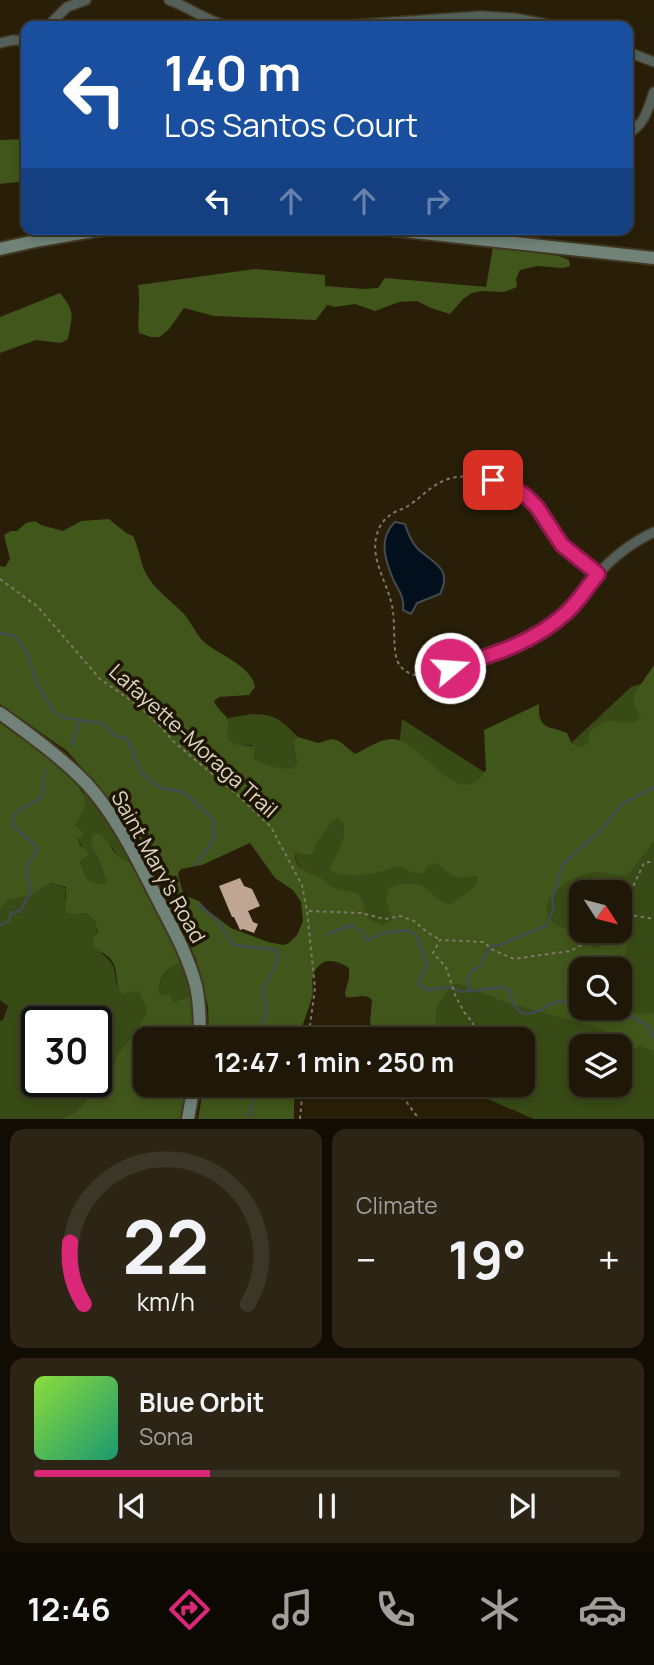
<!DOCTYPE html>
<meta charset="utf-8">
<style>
:root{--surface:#1f1707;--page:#2c2415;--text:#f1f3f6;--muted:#a19f9b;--line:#3c3628;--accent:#db2777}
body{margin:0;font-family:Manrope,sans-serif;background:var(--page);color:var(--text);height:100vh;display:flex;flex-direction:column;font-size:26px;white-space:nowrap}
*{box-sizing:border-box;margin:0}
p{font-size:23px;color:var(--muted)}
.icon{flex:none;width:38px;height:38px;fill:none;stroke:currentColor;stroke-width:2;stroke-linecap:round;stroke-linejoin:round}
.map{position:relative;height:1119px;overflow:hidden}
.sheet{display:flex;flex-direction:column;gap:10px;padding:10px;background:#110d04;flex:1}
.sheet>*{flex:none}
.guide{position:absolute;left:21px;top:21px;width:612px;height:214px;border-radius:14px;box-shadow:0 4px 10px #0003,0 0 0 2px var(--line);background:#1a4fa0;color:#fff;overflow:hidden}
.needle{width:46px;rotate:126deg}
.controls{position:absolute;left:569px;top:880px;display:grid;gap:14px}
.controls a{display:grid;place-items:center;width:63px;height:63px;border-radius:14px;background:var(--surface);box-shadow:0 4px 10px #0003,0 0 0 2px var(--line);font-size:35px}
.speed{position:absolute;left:21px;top:1006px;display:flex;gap:14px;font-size:35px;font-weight:700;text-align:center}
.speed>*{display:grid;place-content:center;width:91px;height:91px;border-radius:50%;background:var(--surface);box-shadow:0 4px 10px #0003,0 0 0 2px var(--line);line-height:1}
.speed .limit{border:4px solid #111;border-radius:10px;background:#fff;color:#111}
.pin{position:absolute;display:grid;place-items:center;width:60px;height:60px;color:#fff;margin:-30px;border-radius:14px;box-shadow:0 4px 10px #0006}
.me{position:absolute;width:77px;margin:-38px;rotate:72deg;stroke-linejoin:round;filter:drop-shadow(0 0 5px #0008)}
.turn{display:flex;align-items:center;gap:24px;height:147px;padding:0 28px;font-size:32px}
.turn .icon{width:91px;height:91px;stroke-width:2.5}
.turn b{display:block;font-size:49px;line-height:60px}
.lanes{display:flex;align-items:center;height:66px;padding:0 28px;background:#0003;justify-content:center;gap:35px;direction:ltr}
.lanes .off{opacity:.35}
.big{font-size:52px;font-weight:700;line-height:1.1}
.sheet .tile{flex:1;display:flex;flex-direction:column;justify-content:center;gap:10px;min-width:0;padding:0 24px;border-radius:14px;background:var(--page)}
.sheet .dial{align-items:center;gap:0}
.dial svg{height:182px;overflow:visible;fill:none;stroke:var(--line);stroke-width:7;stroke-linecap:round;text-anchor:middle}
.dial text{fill:var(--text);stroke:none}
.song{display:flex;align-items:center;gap:21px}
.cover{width:84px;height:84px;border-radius:10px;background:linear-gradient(135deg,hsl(90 70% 55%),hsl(160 70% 35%))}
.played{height:7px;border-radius:4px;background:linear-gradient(90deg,var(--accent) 30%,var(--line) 30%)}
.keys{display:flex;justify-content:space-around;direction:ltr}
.heat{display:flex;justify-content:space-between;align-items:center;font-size:38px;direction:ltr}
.sheet .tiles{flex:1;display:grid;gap:10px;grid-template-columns:1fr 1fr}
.tile:last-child{grid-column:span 2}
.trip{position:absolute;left:133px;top:1027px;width:402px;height:70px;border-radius:14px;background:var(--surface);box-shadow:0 4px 10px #0003,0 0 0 2px var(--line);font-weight:700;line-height:70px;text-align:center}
.tab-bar{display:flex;height:112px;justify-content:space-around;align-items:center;background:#0c0903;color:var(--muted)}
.tab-bar .icon{width:49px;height:49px}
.tab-bar .current{color:var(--accent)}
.tab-bar b{font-size:32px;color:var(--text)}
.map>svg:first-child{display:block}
.green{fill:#384a16;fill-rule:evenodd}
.forest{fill:#41561a;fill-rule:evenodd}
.water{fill:#01101c;stroke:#434b50;stroke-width:2}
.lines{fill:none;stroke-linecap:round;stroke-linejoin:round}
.stream{stroke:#434b50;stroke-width:2.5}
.building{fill:#bea594}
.street-casing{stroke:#423924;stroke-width:12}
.secondary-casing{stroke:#423924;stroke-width:16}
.path{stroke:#807766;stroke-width:2;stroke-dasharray:3.5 3.5;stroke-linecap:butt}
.street{stroke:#545f59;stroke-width:9}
.secondary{stroke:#718379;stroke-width:12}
.route-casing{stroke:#8e194d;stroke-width:18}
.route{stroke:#db2777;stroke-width:12}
.labels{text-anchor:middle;stroke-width:7;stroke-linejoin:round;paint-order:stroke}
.street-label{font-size:21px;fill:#ddd6c9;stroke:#1f1602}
</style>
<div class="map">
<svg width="654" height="1119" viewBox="0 0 654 1119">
<rect width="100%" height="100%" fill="#291f09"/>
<path class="green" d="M654,680V1119H534L483,1097L476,1085H523V1040L446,1039L399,999L311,874C300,871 296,864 295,853L300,854L284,827L396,774L402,719L487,774L568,746L631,687ZM581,892H620V931H581ZM581,970H620V1008H581ZM581,1046H620V1085H581Z
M252,714C276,714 282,721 298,737L293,742L297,762L293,768C282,769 261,769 255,757C253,753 253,749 252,745C244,746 228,747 227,736C226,730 229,725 228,718Z
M82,791L97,804L132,862C121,861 118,857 112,847L91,844L98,858L107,883L99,885L88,880L80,862L87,856L78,839L84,836L75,825L85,800Z
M51,883L66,888L65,898L76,915L87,913L95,922L102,954C122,968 110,978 122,993L138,991L147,1009L144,1019L117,1055L110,1077L101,1081L77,1111L62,1119H0V1021L3,1020L8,1006L0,1000V909L9,900L30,896ZM37,1022H96V1082H37Z
M183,961L192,995L174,1002L160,996C158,976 165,970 183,961Z"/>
<path class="forest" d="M26,139V181L0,184V140Z
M493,247L559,256L569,260L570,266L563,268L537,266L520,270L516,279L517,287L504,292L482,291L472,293L463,299L450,314L431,308L417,301L399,302L375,311L355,304L335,307L327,305L316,320L214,316L184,308L169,329L160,337H151L139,333C137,317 141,301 138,285L255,269L325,275V286L364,289L378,288L385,278L486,287Z
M60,293C76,313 72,315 68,339L61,343L36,340L0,353V317Z
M109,519L126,533L133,536C139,548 140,561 145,572C155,591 171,600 185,615C192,624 196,634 204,642C219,655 252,666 255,687L249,695L219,697L214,701C218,711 226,714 228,720C230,725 228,727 227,732C226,748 244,744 254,747L255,759C267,767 280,769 293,768L297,762L293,742L298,737L318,743L332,739L339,741L355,754C366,749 378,740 391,739C420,738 447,798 475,782C479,780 483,774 486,770L484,730L539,704C538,731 548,725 567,733L572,744L581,748L589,742V732C594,729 600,724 605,722C618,718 626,728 641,718L634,704L635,693L654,665V841L628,875C616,877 606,871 595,872C581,872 550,889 547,904C546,909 548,915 549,920L557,926L580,931C586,941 592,956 604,943L599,934V931H620V921L629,927L632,935L622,961L620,979V970H581V1008H620V1004C629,1015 641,1014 654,1013V1051L640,1046L631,1050L629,1064L625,1074L620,1075V1046H613C615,1037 611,1034 604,1029L508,1003L459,984C451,985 449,988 445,994C442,999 437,1004 436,1010C434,1019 438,1030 436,1039H393L370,1024L372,1000C364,992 356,999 346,997L345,993L349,978V968C336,959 320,956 313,975C311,982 314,990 312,997C308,1011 302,1025 299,1039H209L208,1006L196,959L162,883L137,835L118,809L67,751L0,704V566L5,567L10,559L4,535L11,531H17L26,523L35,521L41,525L63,531L81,521ZM337,818L344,824C345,846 338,850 329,869C341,881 382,874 395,866C409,869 410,875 424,873L427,867L434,863C443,866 448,875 457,877C463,878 471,876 477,876L478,882L471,890L450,904C435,901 437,896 427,889C415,880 401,883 389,888L386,900L392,920L383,925C359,919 369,911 358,893C350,891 342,891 335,888C329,886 326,882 321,878C308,870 295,873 295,853L311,855C315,849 316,844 320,838C324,830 330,824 337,818ZM250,843L275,878L293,890L301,902L303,921L297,935L289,943L283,945L268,942L231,928L207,910L199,901L186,896L182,890L178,874L181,869L202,865Z
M0,723C19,736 82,777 85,800C86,810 79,817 75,825L82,831L84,836L78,839L80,845L88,852L87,856L80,862L88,880L99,884L107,883L98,858L91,844L93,833L102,835C111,846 117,861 132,862L183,961C165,970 158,975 160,996L169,994L174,1002L192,995L193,1039L145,1040V1085H189L182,1119H62L77,1111L101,1081L110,1077L117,1055L144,1019L147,1009L138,991L122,994C114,984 119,971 112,961C109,956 98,950 94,946L93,938L98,933L95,922L87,913L76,915L66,912V887L51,883L30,896L9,900L0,909Z
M204,1085H294V1119H198Z"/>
<path class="water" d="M395,522L405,524C408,534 411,542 418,549C433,563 453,568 440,594L417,603L411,614L403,610C405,597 398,590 393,579C385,560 378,538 395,522Z"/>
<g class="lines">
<path class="stream" d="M0,633L15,636L28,654L36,682L54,712L64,718L101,723L116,736L127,739L142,774L161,788L183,792L213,819L215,838L195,865
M71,745L80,722
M199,904L217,921L234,945L277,950L278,960L263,990L267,1013L253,1040
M0,925L9,921L11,913L20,911L31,892C24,874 26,866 37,850L36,846L12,825L16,812L42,797L45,770
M328,934L351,925L362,932L367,941L382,933L408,930L416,935L427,965L418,984L427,990L451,987L462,992L502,987L509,990C512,1004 517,1018 535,1012C543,1010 549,1003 557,1002C565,1000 565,1005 573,999L581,1001
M469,991L467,978L474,969L480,967L485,955L492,946L499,945L547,925L554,907L552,899L562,865L601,830L623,803L654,787
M607,1008L622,1018L630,1016L648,1026L654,1038
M247,1119L250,1114L259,1085"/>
</g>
<path class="building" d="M240,878L244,886L252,889L260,906L248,911L253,922L258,924L254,933L243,929L240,930L234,917H232L219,886Z"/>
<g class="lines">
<g class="street-casing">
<path id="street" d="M169,0C189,7 206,21 228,26
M48,26L67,7L86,0
M335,26L481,16L514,18L557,26
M0,43L13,40L26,41
M628,52L654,62
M628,133C645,125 648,108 654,92
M493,480L514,488L526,496L536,507L562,545L598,574
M431,675C478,659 530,647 567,611C578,601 585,589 595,578C611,558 631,543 654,532"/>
</g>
<g class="secondary-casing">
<path id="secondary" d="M386,229L654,258
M0,249L40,240L105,229
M0,713C30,735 61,757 87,784C117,817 137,859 157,898C172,927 188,955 196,986C200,1004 200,1022 200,1040
M188,1119L194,1085"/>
</g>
<path class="path" d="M0,579L38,607L100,679L139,706L160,726L174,742L240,797L271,827L302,885L307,911L315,988L308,1040
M423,676C412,676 401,671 397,660C393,648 395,626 393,612C390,585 369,561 377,534C379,527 383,520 389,516C394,511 402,510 408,506C422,497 432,484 448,479C460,475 473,477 486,478
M620,910L624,906L644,863L654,861
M309,911L361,913L385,919L400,916L414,921L427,932L439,939
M620,913L654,919
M471,1040L473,1023L464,1012L455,995L446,967L433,953L440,940L484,942L491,949L514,959L570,951L588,942L599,931
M394,1085L419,1119
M300,1119L303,1085"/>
<use href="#street" class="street"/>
<use href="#secondary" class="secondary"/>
</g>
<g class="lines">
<g class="route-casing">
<path id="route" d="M450,668C492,655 534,643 567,612C579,601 587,587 598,574L562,545L537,507L526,496L514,488L493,480"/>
</g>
<use href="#route" class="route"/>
</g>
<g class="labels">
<g class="street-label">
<text transform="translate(193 741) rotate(42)" y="7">Lafayette-Moraga Trail</text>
<text transform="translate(158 867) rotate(61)" y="7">Saint Mary's Road</text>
</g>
</g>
</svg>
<div class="controls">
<a><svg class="needle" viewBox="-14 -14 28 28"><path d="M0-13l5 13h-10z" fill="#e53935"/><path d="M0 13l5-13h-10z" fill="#a19f9b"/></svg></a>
<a><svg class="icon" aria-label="search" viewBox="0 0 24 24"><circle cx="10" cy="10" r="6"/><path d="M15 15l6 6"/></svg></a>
<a><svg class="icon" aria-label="layers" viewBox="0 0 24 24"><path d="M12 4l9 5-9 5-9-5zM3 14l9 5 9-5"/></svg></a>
</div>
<div class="speed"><div class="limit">30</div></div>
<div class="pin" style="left:493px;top:480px;background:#d93025"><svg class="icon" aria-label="arrive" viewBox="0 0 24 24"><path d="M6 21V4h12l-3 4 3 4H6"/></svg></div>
<svg class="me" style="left:450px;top:668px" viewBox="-20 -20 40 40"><circle r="17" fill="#db2777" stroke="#fff" stroke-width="3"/><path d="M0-11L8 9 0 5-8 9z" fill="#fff"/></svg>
<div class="trip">12:47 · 1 min · 250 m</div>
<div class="guide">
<div class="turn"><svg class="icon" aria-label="left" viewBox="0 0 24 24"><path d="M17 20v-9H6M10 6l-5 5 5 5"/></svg><div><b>140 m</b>Los Santos Court</div></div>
<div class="lanes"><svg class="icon" aria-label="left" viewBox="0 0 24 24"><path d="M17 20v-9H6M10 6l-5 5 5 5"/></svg><svg class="icon off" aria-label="ahead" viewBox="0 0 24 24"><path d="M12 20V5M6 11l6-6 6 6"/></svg><svg class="icon off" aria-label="ahead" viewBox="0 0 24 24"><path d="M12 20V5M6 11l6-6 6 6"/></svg><svg class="icon off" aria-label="right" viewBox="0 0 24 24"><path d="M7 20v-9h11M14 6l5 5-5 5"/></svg></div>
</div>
</div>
<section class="sheet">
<div class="tiles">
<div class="tile dial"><svg viewBox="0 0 100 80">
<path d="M14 69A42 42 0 1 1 86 69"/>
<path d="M14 69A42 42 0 0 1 8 42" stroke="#db2777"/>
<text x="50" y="56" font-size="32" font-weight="700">22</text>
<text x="50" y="72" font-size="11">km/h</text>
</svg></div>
<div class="tile"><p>Climate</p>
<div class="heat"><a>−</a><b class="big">19°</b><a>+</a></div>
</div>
<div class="tile">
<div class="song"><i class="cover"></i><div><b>Blue Orbit</b><p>Sona</p></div></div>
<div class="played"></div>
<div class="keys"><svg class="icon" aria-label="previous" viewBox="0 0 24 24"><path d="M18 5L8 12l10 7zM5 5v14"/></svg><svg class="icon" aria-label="pause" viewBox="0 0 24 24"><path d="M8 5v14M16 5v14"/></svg><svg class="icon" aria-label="next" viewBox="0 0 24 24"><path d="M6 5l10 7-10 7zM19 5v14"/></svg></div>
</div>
</div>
</section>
<nav class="tab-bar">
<b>12:46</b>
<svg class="icon current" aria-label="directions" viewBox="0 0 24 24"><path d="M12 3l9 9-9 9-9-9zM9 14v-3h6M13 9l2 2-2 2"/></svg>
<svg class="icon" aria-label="music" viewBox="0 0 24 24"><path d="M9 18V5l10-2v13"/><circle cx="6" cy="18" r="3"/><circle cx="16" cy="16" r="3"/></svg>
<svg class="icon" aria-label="phone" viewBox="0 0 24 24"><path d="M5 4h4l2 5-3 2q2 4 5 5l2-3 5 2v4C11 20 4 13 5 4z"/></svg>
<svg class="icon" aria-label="climate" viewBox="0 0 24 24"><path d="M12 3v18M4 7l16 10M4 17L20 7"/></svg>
<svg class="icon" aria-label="car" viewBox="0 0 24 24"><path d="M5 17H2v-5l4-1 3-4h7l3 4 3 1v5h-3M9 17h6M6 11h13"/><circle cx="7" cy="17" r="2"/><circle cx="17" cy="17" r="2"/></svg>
</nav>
